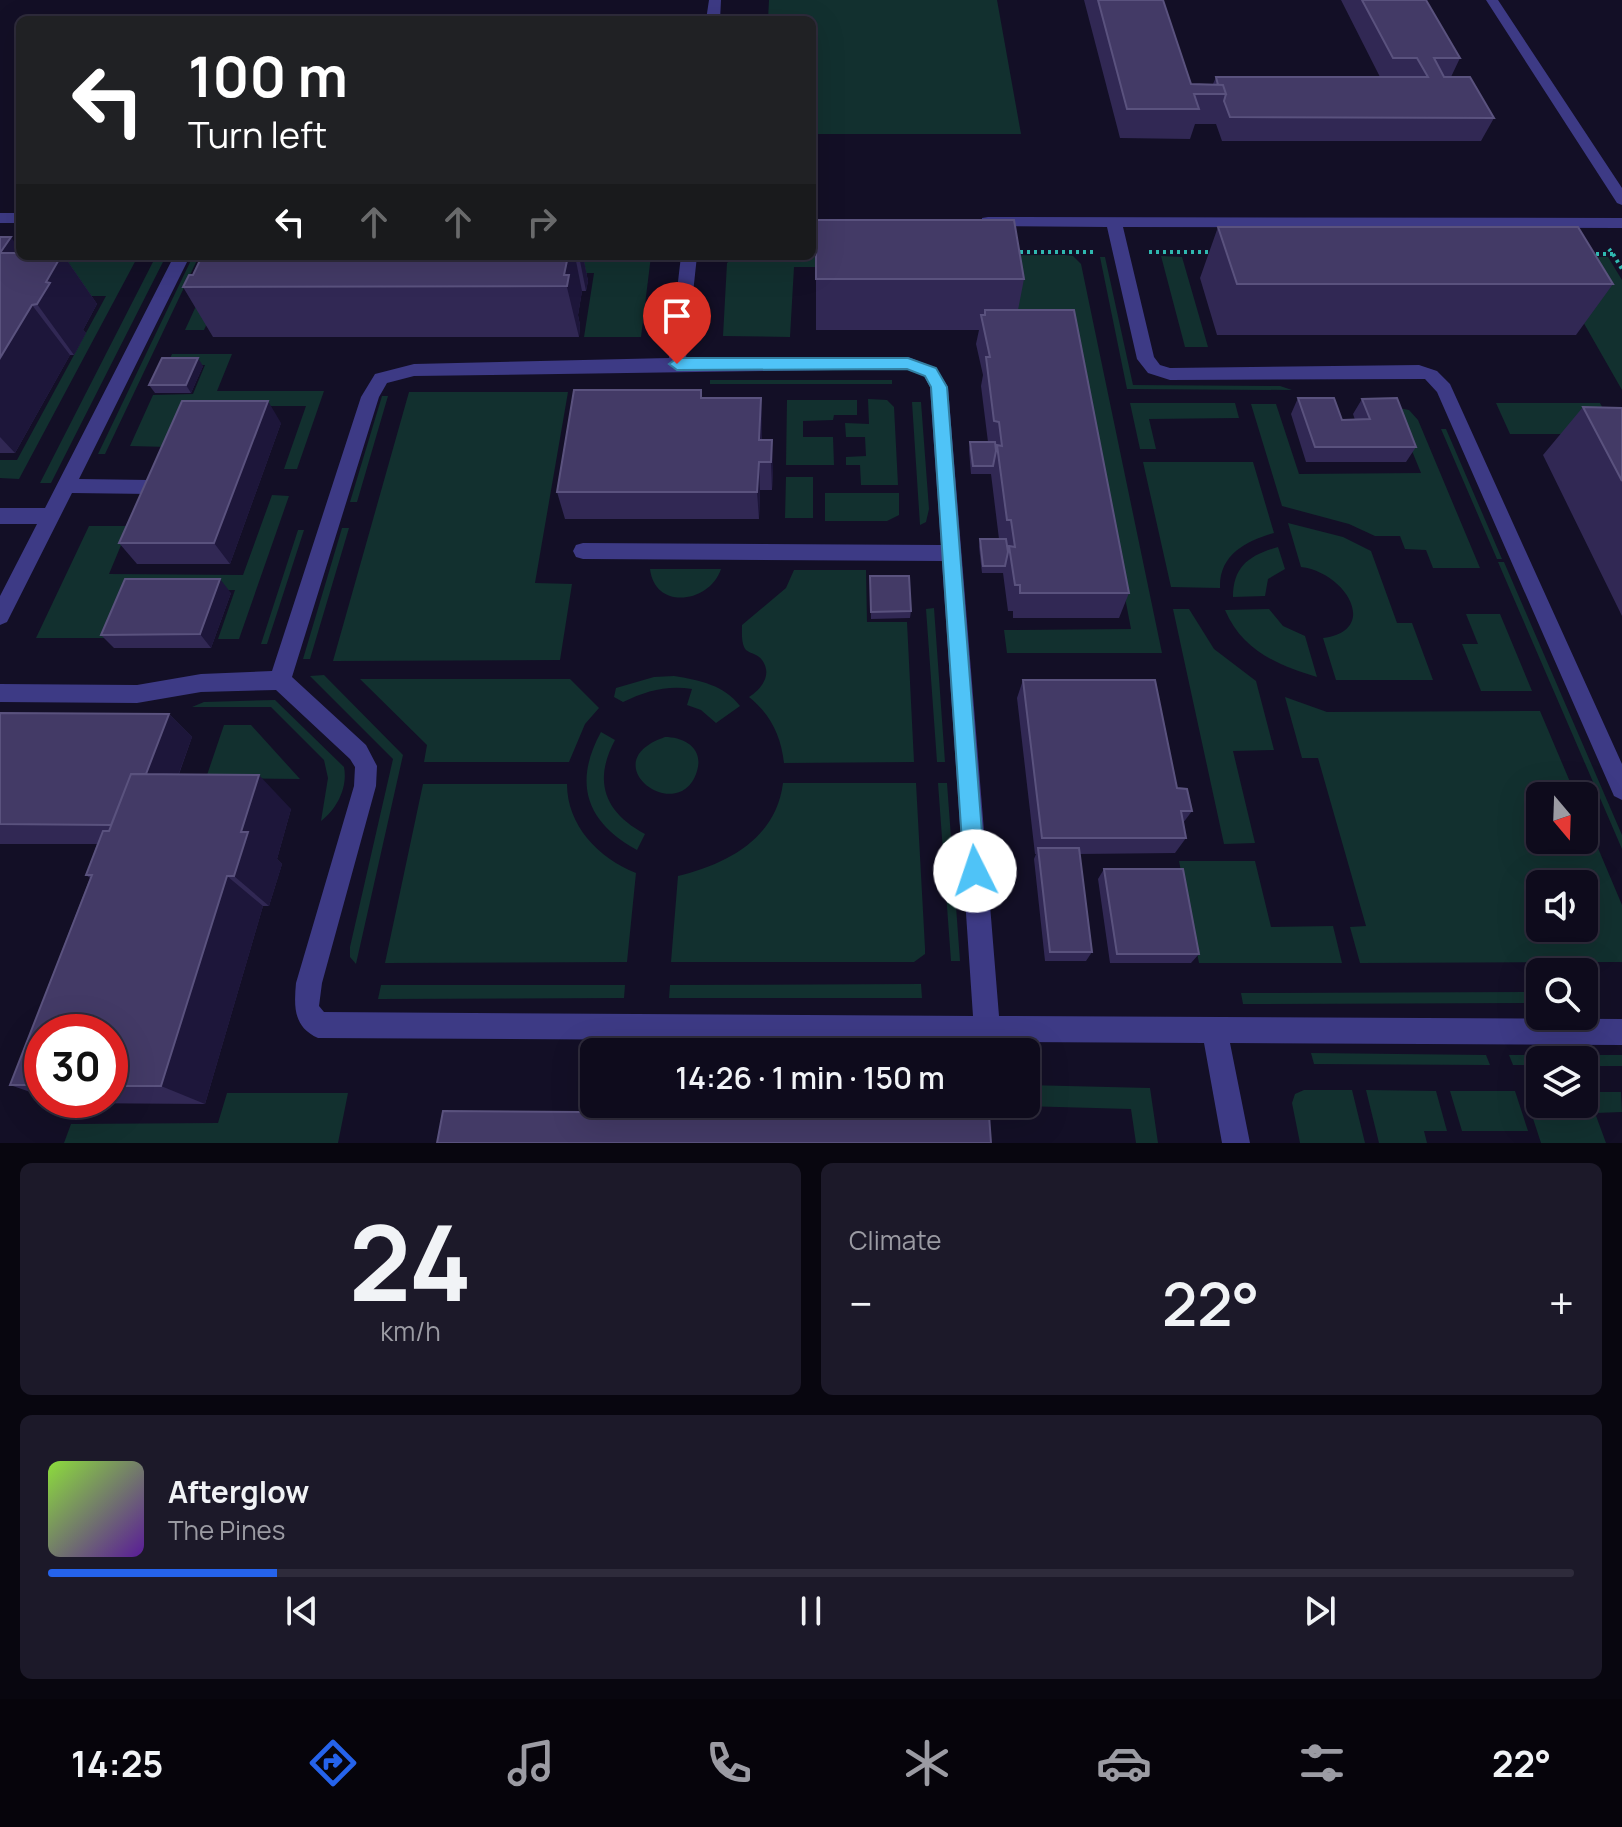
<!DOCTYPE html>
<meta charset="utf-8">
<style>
:root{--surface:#0e0b1c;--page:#1c1929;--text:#f1f3f6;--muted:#9b9ba3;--line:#2e2b3b;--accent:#2563eb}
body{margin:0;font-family:Manrope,sans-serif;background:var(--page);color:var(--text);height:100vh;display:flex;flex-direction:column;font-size:30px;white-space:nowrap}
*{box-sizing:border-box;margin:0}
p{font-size:26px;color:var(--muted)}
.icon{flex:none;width:44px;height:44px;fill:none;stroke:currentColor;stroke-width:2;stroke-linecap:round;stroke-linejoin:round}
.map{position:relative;height:1143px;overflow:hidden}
.drawer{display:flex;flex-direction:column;gap:20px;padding:20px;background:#08060f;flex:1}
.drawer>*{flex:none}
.banner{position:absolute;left:16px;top:16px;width:800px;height:244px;border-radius:12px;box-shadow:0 8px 32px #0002,0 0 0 2px var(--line);background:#202124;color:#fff;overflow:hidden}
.needle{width:52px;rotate:161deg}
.controls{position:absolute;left:1526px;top:782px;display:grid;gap:16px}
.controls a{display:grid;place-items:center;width:72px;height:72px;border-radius:12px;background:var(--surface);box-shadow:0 8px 32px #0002,0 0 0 2px var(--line);font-size:40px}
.speed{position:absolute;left:24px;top:1014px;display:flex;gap:16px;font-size:40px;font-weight:700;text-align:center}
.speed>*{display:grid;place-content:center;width:104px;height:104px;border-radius:50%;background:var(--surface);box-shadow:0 8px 32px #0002,0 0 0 2px var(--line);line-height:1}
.speed .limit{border:12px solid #d22;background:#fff;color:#111}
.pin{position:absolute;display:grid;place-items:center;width:68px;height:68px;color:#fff;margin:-82px -34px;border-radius:50% 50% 50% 0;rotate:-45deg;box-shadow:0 0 8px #0007}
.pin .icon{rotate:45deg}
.me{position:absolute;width:88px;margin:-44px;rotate:356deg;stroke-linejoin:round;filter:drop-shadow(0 0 6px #0008)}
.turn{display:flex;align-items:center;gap:28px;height:168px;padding:0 40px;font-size:36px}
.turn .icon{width:104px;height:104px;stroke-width:2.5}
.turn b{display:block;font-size:56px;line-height:68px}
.lanes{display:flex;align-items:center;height:76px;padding:0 40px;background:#0003;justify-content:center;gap:40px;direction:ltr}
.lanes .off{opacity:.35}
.big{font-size:60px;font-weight:600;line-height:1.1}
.drawer .widget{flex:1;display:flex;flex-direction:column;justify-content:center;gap:12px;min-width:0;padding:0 28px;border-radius:12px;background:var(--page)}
.drawer .dial{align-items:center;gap:0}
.dial b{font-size:104px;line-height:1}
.song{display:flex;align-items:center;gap:24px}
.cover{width:96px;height:96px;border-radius:12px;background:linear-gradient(135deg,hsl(90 70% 55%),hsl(270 70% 35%))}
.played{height:8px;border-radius:4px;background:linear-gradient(90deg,var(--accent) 15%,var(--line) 15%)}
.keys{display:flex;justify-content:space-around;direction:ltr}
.heat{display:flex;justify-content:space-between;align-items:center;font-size:44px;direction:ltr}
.drawer .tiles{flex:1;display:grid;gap:20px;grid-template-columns:1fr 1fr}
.widget:last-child{grid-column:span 2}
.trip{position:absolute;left:580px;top:1038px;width:460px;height:80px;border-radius:12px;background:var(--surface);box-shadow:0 8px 32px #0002,0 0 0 2px var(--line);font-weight:600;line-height:80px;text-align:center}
.tabs{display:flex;height:128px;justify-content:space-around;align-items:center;background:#06040b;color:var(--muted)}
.tabs .icon{width:56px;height:56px}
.tabs .active{color:var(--accent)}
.tabs b{font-size:36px;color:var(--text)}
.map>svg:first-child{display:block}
.green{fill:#12302f;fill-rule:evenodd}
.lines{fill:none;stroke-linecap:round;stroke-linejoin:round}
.path{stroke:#2fb8b0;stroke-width:4;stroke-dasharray:3 4;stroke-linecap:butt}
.minor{fill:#3d3a85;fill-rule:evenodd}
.wall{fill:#312854}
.shaded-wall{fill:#1d163a}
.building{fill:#433a66;stroke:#5a527e;stroke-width:2}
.route{fill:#4fc3f7;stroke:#337fa1;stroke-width:2}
</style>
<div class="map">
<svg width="1622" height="1143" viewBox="0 0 1622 1143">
<rect width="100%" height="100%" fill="#130f26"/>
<path class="green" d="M769,0H997L1021,134H812V20H768Z
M1065,255L1073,256L1081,264L1162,653H1007L1004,630L1131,629L1074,328L1021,327L1011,267H794L790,337L723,336L727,263L734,257Z
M20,256L137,258L19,479L0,478V460H17L106,296H30Z
M156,256H166L51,483H40Z
M193,256H199L105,454H98Z
M219,256H651L641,337H584L594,273L231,272L204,330H185Z
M1161,256L1182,257L1208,347H1185Z
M1100,257H1105L1133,385L1280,386L1292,390L1127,389Z
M1546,257H1608L1622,280V390Z
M172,354H232L217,391H324L297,469H284L306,406H185L168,447L130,446L153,395L193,394L205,365H167Z
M710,380H892V384H710Z
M409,392H568L535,583L572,584L560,660L333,661Z
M382,396H388L357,502H350Z
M868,399L887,400L894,407L898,485H861L860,465H846V457L866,456L865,437H846L845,423L869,424Z
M787,400H857V415H834L833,420L803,421V437H833L834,465H786Z
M912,402H921L929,509L926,522L920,525Z
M1130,403H1235L1239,418L1149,419L1156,449H1140Z
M1496,403H1600L1617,434H1510Z
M1251,404H1276L1299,474L1421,473L1394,407L1409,410L1418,420L1480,568H1433L1426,550L1405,549L1400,536H1375L1349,524L1282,506Z
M1441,429H1446L1502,559H1497Z
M1143,462H1253L1274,533C1247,541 1219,554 1220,588L1171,587Z
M786,477H813V518H785Z
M825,493H899V515L887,521H825Z
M272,495L289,496L239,639H218L235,590H136L115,638H36L89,526H129L109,574L243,575Z
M1288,523L1343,537L1371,551L1397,623H1412L1433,680H1336L1323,638C1381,630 1345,572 1301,567Z
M342,528H349L310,659H303Z
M298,530H304L267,644H261Z
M1278,547L1285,569L1268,579L1265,596L1233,597C1233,566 1250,555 1278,547Z
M1498,562H1504L1622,835V849Z
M650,569H721C710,603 655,611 650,569Z
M794,570H866L867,622H907L914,762L784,763C781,735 770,714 749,697C761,689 773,675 762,660C758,654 751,654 746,650C741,644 742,632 742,625L786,588Z
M934,608L945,762H937L926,609Z
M1173,609H1189L1214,649L1256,681L1274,750L1233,751L1255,843L1224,844Z
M1269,609L1283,626L1305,636L1317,677C1277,665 1242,650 1225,610Z
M1466,614H1500L1532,691H1481L1462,644H1478Z
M324,675L403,755L356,964L350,957V947L393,759L310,676Z
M674,676C699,680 724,685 740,706L716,723L701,710L687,705L692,689C667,685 646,691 623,702L614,697L616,688L654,677Z
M360,679H570L599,708L585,724L569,762H424L427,745Z
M1285,697L1327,712L1540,711L1576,796H1540V840H1584V815L1622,905V962L1360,963L1350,927L1366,926L1318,758H1302ZM1584,884V928H1540V884Z
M275,700L344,767C348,787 337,809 321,821L328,778L324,760L271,707H192L204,702Z
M224,725H251L300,779L206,778Z
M601,732L615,740C593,781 604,812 645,834L637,850C586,822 573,783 601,732Z
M665,737C684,737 704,748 697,771C680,828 590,763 665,737Z
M783,783H916L925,948V954L914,962H671L678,876C727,864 776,839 783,783Z
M938,783H947L960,961H951Z
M423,784H567C567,825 598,858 636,873L627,962L385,963Z
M1179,861H1255L1271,927L1333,926L1342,963H1199Z
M921,984L922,998H669L670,985Z
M381,985H625L624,998L378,999Z
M1540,992V1003L1243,1004L1241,993Z
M1311,1053L1486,1055L1490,1065L1314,1064Z
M1509,1055H1622V1066H1584V1060H1540V1065H1513Z
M1026,1085L1150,1088L1158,1143H1136L1131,1109L1022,1106L1026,1104Z
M1304,1090H1352L1365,1143H1300L1292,1103L1295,1094Z
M1366,1090L1436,1091L1447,1131H1424L1427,1143H1379Z
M1450,1091H1515L1528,1131H1462Z
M1524,1091L1540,1092V1104H1584V1092H1621L1622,1112L1595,1113L1606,1143H1541Z
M227,1093H348L338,1143H64L71,1124L218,1123Z"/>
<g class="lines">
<path class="path" d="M0,248H20
M1013,252H1095
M1149,252H1215
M1589,254H1613L1609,249
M1613,254L1622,269"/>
<path class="minor" d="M709,0H721L720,20H706Z
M1486,0H1498L1622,188V205L1617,203Z
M0,213H20V223H0Z
M988,217L1622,218V228L1123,227L1154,357L1160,365L1170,368L1419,365L1437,371L1450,384L1622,764V800L1614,796L1437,392L1425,379L1170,380L1148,373L1137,359L1107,227L982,226V218Z
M174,256H190L79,479L150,480L157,482L159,487L157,492L150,494L72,493L7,622L0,625V596L37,524H0V508H45Z
M681,256H697L686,358L908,357L936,368L948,387L999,1016L1622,1019V1045L1230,1043L1250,1143H1222L1204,1043L318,1038C293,1027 294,1006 296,983L354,786L355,767L350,759L276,690L201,692L137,703L0,702V684L137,685L201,674L272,671L361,397L375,374L414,364L669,358ZM906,369L924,376L930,387L941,545L583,543L576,545L573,551L576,557L583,559L942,561L973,1016L324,1012L319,1006L322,983L376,786L377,766L366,745L292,677L379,397L387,383L414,376Z"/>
</g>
<path class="wall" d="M1084,0H1163L1191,84H1213L1216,77H1380L1341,0H1426L1460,58L1451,77L1494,118L1481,141H1222L1216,124H1195L1190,139L1120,138Z
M816,220L1024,279L1018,310L1129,593L1119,618H1013V611H1008L1003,573H982L979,547L980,539H999L991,474H971L969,450L970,442H988L981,386L983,375L976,344L979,330H816Z
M1218,227L1613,284L1576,335H1217L1200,278Z
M0,237L20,256H64L97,304L83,330L86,333L74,355H70L15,453H0Z
M202,256H583L588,281L586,291H582L578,315L580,325L579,337H213L183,287L193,275Z
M203,366L191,393H155L149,385Z
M702,398H761L762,440L773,468L772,490H760L759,519H565L557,492Z
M1298,398L1342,420H1355L1353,414L1362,399L1416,447L1406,462H1306L1291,414Z
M1583,407L1622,408V616L1543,455Z
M281,423L230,564H137L119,543Z
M870,576L911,611L910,618L871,619Z
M231,593L211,648H114L101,635Z
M1023,680L1177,788L1192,811L1183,823L1186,838L1175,853L1079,854L1092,952L1086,961H1045L1034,859L1036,854H1035L1017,698Z
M0,713L169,714L192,737L179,774L291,809L277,859L282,864L269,906H263L205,1104L65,1103L55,1100H110V1032H42V1096L10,1085L90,878L86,875L97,844H0Z
M1104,869L1199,954L1191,963H1110L1098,879Z"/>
<path class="shaded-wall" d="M11,237L20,250V256L0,253Z
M61,256H64L97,304L83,330L86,333L74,355L37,304L46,282Z
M568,256H575L582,291L578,315L580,325L579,337L564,275Z
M579,256H583L588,281L586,291Z
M32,305L70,355L15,453L0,437V358Z
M198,358L203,366L191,393L186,385Z
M761,398L762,427L761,462L759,440Z
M268,401L281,423L230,564L214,543Z
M772,440L773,468L772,490L771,462Z
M759,462L760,490L759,519L757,492Z
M220,579L231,593L211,648L200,634Z
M169,714L192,737L153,845L127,825Z
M259,775L291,809L277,859L282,864L269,906L234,876L241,832Z
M227,876L263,906L205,1104L161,1086Z"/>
<path class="building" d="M1098,0H1163L1191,84L1223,85L1226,94H1194L1199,109H1127Z
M1362,0H1426L1460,58H1434L1444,77H1470L1494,118L1230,117L1224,101L1226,94L1223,85H1218L1216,77H1428L1417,58H1393Z
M816,220H1014L1024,279H816Z
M1218,227H1578L1613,284H1237Z
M0,237H11L0,253Z
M0,253H20V256H61L46,282L50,283L37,304L32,305L0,358Z
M202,256H568L564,275H569L567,286L183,287L189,275H193Z
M985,310H1074L1129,593H1020V585H1015L1009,546L1015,547L1011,520H1007L997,445L1002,446L999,422L994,421L986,357H990L981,315H985Z
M162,358H198L186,385H149Z
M574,390H701V398H761L759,440H772L771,462H759L757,492H557Z
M1298,398H1334L1342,420L1370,419L1362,399L1397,398L1416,447H1315Z
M182,401H268L214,543H119Z
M1583,407L1622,408V481Z
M970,442H995L996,451L993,466H973Z
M980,539H1006L1008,552L1005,566H983Z
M870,576H909L911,611L871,612Z
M125,579H220L200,634L101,635Z
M1023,680H1155L1177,788L1187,789L1192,811H1181L1186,838H1042Z
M0,713L169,714L146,774H131L111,825L0,824Z
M131,774L259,775L241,832H248L234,876H227L161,1086H110V1032H42V1085H10L92,875H86L103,831H109Z
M1038,848H1079L1092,952H1050Z
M1104,869H1183L1199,954H1117Z
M443,1111L989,1115L991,1143H437Z"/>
<path class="route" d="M677,358H908L936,368L947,387L985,871L982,878L975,881L967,878L964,871L931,387L925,376L907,369L677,370L669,364Z"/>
</svg>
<div class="controls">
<a><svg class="needle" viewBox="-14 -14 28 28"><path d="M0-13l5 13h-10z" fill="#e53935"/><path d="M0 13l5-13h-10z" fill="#9b9ba3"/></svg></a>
<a><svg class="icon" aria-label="sound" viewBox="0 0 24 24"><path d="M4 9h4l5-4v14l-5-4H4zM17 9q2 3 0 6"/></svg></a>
<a><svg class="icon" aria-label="search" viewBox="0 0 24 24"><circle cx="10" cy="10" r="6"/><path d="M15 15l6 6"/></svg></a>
<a><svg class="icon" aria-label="layers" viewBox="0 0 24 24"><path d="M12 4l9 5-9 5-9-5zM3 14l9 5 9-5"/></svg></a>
</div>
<div class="speed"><div class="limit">30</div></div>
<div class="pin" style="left:677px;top:364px;background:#d93025"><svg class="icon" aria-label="arrive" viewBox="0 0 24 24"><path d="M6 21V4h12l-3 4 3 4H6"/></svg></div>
<svg class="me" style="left:975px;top:871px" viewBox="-20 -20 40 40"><circle r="19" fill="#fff"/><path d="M0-13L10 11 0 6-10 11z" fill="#4fc3f7"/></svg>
<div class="trip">14:26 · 1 min · 150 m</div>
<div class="banner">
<div class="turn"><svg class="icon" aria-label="left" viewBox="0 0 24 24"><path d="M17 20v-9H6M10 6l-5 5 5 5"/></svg><div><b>100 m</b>Turn left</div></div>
<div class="lanes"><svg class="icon" aria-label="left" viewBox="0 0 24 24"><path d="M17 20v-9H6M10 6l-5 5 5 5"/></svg><svg class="icon off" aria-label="ahead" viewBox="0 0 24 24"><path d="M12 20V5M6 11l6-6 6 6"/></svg><svg class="icon off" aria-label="ahead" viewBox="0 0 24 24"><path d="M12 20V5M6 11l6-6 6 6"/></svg><svg class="icon off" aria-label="right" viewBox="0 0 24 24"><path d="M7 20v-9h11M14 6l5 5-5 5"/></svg></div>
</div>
</div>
<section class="drawer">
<div class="tiles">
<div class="widget dial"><b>24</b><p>km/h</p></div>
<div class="widget"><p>Climate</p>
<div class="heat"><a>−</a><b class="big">22°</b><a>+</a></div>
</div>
<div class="widget">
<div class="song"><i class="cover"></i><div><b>Afterglow</b><p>The Pines</p></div></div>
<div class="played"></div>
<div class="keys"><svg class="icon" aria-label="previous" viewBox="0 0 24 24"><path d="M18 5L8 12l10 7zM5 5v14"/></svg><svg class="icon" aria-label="pause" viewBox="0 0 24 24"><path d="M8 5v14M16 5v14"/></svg><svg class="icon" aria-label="next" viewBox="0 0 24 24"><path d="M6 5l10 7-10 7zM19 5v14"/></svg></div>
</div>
</div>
</section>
<nav class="tabs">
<b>14:25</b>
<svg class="icon active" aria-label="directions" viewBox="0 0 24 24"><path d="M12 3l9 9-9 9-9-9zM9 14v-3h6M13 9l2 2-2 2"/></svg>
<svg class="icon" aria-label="music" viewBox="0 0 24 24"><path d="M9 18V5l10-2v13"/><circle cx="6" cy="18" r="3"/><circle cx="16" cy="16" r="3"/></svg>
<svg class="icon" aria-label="phone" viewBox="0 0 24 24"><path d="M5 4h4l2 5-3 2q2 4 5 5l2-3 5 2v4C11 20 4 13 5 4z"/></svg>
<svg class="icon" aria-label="climate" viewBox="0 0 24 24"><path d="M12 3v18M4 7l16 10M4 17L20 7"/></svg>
<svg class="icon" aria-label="car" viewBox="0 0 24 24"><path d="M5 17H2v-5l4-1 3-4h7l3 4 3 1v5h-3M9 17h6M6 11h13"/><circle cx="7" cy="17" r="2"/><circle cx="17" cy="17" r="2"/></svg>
<svg class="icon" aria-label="filters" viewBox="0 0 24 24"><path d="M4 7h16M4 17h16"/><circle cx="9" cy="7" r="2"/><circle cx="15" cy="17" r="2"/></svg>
<b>22°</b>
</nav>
